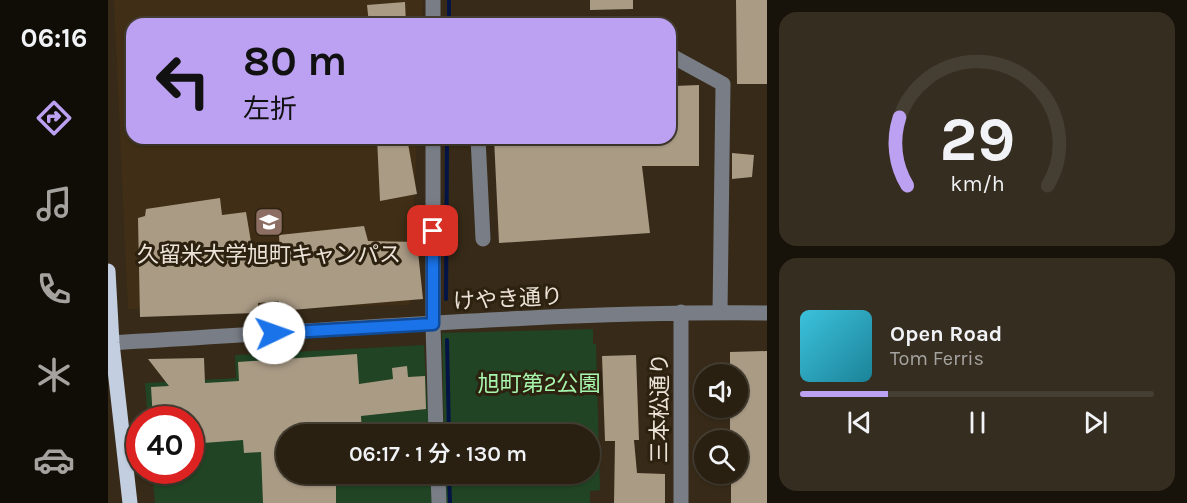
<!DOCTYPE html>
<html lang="ja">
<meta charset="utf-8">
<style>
:root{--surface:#292012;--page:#352d20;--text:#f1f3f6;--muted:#a5a39f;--line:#453e32;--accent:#bca0f2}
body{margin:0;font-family:Karla,"Noto Sans JP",sans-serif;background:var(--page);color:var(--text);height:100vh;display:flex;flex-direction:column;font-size:22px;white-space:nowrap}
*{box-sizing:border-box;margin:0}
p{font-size:20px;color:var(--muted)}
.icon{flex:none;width:33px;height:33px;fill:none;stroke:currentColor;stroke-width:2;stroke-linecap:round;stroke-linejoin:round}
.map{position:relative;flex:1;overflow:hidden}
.panel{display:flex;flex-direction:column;gap:12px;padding:12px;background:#17120a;width:420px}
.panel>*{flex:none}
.guide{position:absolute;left:18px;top:18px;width:550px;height:126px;border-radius:18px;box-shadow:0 2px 4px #0004,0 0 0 2px var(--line);background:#bca0f2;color:#111;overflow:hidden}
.fabs{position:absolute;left:586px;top:364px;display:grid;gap:12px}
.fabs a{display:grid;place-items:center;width:54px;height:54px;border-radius:50%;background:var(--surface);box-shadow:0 2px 4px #0004,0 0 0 2px var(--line);font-size:30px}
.speed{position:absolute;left:18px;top:406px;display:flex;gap:12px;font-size:30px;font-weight:700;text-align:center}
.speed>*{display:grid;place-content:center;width:78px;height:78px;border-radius:50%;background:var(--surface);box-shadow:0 2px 4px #0004,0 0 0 2px var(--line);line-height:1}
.speed .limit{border:9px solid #d22;background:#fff;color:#111}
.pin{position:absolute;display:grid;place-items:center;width:51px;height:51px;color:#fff;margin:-26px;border-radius:12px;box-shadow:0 3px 9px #0006}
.me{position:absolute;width:66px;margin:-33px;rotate:87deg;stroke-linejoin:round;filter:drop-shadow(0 0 4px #0008)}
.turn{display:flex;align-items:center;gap:21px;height:126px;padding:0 18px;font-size:27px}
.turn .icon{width:78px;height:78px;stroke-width:2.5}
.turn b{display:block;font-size:42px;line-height:51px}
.panel .card{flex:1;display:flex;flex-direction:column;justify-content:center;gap:9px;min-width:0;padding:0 21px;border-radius:18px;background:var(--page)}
.panel .dial{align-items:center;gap:0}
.dial svg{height:156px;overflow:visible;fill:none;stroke:var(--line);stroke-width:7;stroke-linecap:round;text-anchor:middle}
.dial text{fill:var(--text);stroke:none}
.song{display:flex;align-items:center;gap:18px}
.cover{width:72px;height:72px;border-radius:9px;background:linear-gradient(135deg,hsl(190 70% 55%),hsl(190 70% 35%))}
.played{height:6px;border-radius:3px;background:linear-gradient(90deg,var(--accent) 25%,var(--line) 25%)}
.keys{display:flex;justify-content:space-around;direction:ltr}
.trip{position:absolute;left:168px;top:424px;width:324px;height:60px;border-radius:30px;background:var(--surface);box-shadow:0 2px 4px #0004,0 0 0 2px var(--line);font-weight:600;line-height:60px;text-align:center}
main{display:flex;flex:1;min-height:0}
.dock{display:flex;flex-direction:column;width:108px;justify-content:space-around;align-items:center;background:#100d07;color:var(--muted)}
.dock .icon{width:42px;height:42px}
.dock .current{color:var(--accent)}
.dock b{font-size:27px;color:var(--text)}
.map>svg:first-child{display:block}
.built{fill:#402f16}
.green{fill:#204424}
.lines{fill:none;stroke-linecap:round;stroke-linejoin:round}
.stream{stroke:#031445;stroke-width:4}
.building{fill:#aa9b85}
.minor{stroke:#787d86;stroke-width:15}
.major{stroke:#c3cee1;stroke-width:15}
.route-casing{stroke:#114b97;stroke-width:15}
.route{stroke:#1a73e8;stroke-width:10}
.labels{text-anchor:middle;stroke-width:6;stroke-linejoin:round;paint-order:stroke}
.poi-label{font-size:22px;fill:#ece3d8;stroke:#2d210f}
.street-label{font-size:22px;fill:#ece3d8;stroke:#2d210f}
.park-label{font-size:22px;fill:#a7f6ad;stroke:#2d210f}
</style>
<main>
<nav class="dock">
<b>06:16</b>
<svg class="icon current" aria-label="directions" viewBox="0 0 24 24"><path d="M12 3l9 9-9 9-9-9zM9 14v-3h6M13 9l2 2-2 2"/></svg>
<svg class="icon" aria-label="music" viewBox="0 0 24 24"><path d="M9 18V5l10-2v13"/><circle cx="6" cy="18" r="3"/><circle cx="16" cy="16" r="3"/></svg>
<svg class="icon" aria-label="phone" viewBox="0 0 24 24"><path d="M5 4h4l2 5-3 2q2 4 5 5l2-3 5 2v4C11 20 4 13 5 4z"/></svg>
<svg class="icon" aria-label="climate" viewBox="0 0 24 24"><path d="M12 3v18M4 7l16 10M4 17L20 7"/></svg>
<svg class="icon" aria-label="car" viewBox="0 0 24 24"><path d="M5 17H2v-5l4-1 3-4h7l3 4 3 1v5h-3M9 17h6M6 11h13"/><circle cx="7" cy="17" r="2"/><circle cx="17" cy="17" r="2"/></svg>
</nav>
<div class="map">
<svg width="659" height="503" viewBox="0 0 659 503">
<rect width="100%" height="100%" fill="#372a18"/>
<path class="built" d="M6,0H315L314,24H24V138H309L302,305L20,309Z"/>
<path class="green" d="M485,329V344H488L492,490L482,491V503H337V474H482V435H336L334,333Z
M316,345L321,435H178V474H323L324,503H47L44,471H82V420H40L37,383L128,378L127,355Z"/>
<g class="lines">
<path class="stream" d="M341,24V0
M338,299L339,138
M339,340L341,435
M341,474L342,503"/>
</g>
<path class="building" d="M482,0H525V9L482,10Z
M628,0H659V84H629Z
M297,2L298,24H261L259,5Z
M591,85V166H534L542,233L391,243L386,138H562V125H566V86Z
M269,138H299L309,194L272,201Z
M624,153L646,155L644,177L624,179Z
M112,198L114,215L138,212L145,254L172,253L171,235L256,226L260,241L309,242L315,299L171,311V301L150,303V313L32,317L30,218L37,216L38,209Z
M659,351V503H623V474H630V441H622V408H630V375H622V352Z
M249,354L251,384L285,379L284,368L299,366L300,377L317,376L318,409L253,416L254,435H178V474H228V503H155L153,452L136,453L135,440L82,444V420H45L43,387L61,386L40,359L96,358L97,383L131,381L130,362Z
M528,355L531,440H526L529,473L557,474V503H506L507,441H497L494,356Z"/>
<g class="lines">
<path class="minor" d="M325,24V0
M562,55L615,84L612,313
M325,138V324L328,435
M370,138L375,239
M573,312V503
M0,343C219,331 439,311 659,313
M330,474L331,503"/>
<path class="major" d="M0,271L4,343L22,503"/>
</g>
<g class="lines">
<g class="route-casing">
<path id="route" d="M166,333L325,324V231"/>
</g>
<use href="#route" class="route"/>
</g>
<defs>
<g id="university-square" transform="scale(1.5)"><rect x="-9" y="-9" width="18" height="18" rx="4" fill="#8d6e63" stroke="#2d210f"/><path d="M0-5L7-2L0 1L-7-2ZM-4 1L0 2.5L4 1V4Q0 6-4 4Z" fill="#fff"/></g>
</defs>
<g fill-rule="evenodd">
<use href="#university-square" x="161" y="222"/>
</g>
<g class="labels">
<g class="poi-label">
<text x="161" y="262">久留米大学旭町キャンパス</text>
</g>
<g class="street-label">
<text transform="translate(400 298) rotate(-3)" y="8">けやき通り</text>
<text transform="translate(551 408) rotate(-90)" y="8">三本松通り</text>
</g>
<g class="park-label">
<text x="431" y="391">旭町第2公園</text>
</g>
</g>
</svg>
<div class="fabs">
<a><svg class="icon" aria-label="sound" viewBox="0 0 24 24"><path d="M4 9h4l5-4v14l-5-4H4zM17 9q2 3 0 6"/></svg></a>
<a><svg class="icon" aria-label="search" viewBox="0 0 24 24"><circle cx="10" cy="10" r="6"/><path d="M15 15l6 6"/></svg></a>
</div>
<div class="speed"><div class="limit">40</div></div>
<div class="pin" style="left:325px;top:231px;background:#d93025"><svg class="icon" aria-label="arrive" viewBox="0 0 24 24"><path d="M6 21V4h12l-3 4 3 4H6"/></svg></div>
<svg class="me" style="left:166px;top:333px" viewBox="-20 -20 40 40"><circle r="19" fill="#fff"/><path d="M0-13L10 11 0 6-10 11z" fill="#1a73e8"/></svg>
<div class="trip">06:17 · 1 分 · 130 m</div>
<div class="guide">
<div class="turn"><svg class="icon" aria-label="left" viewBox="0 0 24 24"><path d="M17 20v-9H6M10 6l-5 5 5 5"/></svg><div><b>80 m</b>左折</div></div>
</div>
</div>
<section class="panel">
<div class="card dial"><svg viewBox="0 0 100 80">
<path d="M14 69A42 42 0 1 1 86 69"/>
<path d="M14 69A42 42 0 0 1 10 34" stroke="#bca0f2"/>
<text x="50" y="56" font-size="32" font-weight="700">29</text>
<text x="50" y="72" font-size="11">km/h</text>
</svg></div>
<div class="card">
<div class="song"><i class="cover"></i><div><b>Open Road</b><p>Tom Ferris</p></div></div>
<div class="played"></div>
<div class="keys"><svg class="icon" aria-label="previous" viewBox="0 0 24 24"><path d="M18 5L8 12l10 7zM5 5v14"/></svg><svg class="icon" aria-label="pause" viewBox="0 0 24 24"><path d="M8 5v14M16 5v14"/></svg><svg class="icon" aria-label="next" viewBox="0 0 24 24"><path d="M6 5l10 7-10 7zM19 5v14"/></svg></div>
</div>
</section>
</main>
